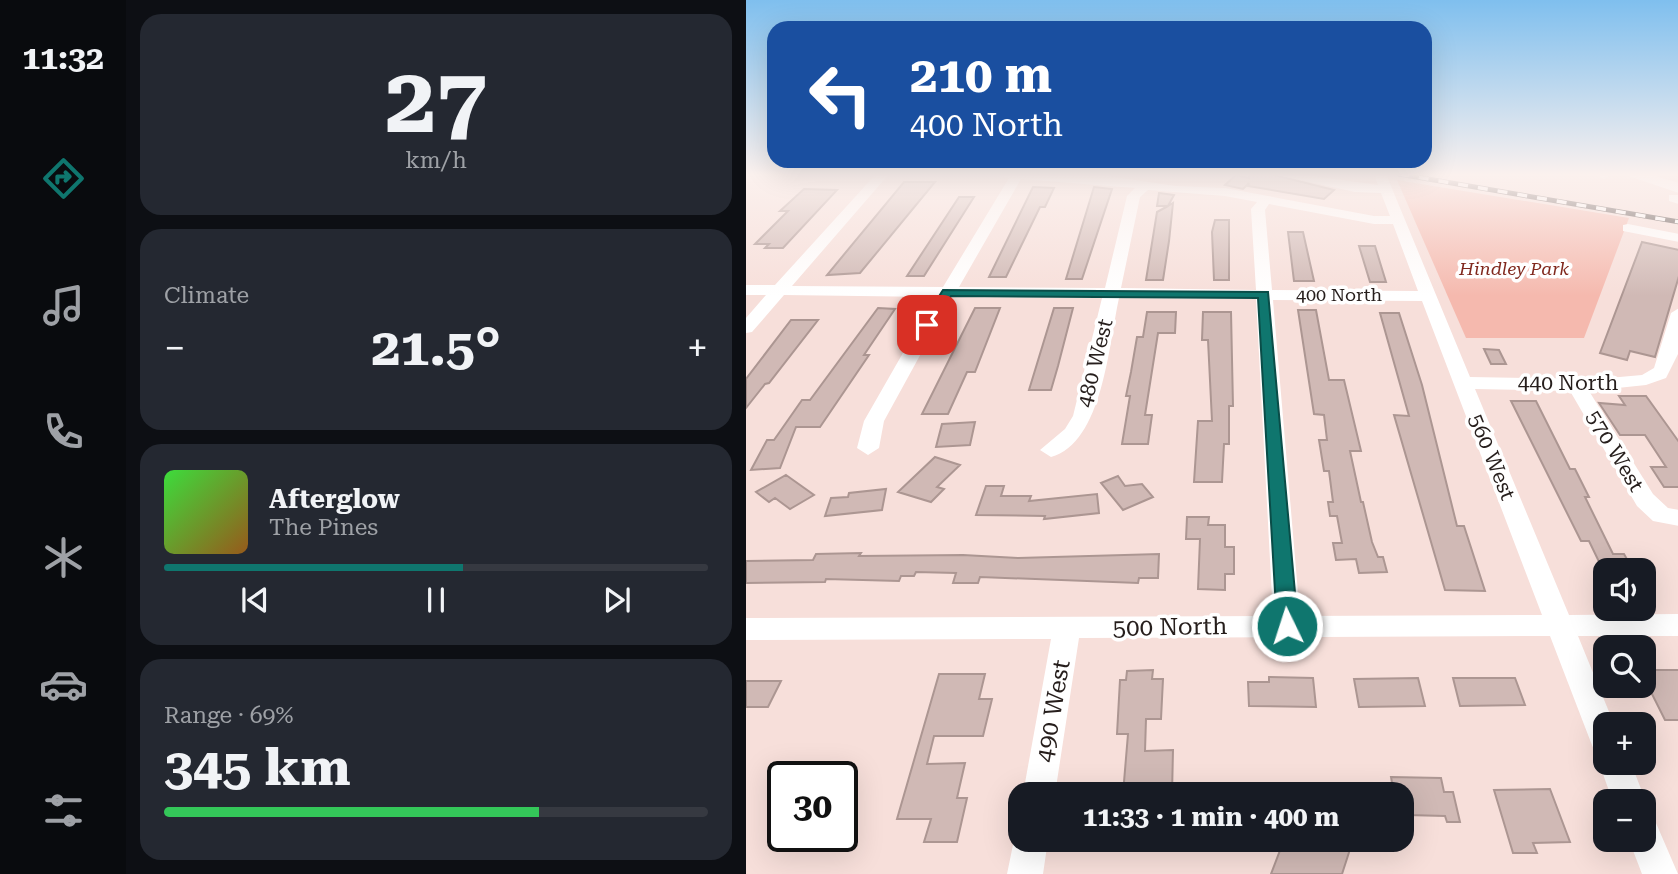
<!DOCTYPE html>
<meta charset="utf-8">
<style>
:root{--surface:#171b24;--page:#242831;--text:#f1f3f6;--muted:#9ea1a6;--line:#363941;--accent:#0f766e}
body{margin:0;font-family:"Roboto Serif",serif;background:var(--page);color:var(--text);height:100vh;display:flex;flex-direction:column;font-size:26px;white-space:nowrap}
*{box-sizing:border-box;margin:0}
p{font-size:23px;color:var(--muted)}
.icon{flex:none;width:38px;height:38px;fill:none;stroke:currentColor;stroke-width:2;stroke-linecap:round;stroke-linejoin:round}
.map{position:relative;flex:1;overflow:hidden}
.side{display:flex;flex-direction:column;gap:14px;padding:14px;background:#0d0f14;width:620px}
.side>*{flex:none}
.guide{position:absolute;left:21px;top:21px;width:665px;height:147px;border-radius:21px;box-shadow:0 7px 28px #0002;background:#1a4fa0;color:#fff;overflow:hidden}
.controls{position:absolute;left:847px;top:558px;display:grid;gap:14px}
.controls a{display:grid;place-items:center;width:63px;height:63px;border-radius:14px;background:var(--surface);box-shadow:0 7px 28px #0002;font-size:35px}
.speed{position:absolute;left:21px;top:761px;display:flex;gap:14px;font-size:35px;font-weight:700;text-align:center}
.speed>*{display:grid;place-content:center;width:91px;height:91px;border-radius:50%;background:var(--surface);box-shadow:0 7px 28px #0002;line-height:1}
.speed .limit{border:4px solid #111;border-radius:10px;background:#fff;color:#111}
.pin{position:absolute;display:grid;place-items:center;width:60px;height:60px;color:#fff;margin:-30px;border-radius:14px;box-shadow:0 4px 10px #0006}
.me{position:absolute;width:77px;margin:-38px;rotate:356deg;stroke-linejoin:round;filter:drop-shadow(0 0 5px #0008)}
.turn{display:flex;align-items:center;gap:24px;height:147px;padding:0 28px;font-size:32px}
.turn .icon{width:91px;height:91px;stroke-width:2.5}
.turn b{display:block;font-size:49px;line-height:60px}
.big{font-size:52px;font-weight:700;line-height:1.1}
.side .tile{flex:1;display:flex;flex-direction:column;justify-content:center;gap:10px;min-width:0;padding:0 24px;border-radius:21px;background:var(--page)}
.side .dial{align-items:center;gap:0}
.dial b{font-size:91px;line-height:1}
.song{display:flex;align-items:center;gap:21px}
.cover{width:84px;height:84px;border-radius:10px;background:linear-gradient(135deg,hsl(120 70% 55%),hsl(30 70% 35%))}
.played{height:7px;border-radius:4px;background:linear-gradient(90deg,var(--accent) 55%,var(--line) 55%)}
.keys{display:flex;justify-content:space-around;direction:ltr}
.heat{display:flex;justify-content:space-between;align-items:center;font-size:38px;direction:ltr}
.charge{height:10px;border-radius:5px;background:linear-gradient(90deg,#34c759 69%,var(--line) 0)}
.trip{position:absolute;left:262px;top:782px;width:406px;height:70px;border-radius:21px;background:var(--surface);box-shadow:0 7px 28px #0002;font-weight:700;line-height:70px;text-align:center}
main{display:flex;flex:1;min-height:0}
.dock{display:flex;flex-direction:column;width:126px;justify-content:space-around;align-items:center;background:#090b0e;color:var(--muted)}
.dock .icon{width:49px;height:49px}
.dock .active{color:var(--accent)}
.dock b{font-size:32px;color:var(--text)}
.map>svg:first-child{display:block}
.green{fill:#f5b9ae}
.building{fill:#d0b9b5;stroke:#ac9692;stroke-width:2}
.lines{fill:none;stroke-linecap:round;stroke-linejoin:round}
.minor{fill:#fff;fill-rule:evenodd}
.major{fill:#fff;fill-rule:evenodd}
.rail-casing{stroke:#4f4442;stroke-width:5}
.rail{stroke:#fff;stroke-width:3.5;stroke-dasharray:10;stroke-linecap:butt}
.route{fill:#0f766e;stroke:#0a4d48;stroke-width:2}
.labels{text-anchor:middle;stroke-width:7;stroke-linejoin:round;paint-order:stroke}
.far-park-label{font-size:18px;font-style:italic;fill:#80281d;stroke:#fff}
.far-street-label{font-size:18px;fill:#261e1c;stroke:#fff}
.street-label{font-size:21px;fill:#261e1c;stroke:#fff}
.near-street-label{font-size:24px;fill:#261e1c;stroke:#fff}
</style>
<main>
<nav class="dock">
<b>11:32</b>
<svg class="icon active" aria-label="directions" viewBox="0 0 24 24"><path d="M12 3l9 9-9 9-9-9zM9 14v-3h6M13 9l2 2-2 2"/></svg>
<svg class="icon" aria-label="music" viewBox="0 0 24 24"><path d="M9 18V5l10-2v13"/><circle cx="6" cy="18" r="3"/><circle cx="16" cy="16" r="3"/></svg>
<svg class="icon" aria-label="phone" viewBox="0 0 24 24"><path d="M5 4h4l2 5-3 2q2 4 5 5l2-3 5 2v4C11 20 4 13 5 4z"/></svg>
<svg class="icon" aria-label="climate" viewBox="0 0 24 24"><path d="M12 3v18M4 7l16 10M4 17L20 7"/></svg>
<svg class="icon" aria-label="car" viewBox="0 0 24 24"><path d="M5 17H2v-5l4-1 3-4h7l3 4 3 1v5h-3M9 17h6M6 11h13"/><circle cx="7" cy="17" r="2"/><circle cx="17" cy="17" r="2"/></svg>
<svg class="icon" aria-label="filters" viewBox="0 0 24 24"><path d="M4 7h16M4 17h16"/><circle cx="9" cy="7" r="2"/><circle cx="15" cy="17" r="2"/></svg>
</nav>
<section class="side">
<div class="tile dial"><b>27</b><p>km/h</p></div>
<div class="tile"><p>Climate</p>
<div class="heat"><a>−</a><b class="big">21.5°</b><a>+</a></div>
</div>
<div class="tile">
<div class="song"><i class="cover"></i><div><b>Afterglow</b><p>The Pines</p></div></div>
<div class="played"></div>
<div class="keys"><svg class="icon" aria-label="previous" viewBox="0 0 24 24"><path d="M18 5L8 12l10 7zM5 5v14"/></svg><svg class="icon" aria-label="pause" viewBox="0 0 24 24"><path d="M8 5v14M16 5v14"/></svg><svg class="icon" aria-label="next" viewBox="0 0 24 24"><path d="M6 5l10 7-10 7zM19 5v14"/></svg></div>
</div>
<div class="tile"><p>Range · 69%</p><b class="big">345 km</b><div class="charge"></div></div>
</section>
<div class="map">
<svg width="933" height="874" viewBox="0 0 933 874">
<rect width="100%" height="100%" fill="#f7dfda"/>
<path class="green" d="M651,180L883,218L838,338H720Z"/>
<path class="building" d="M503,174H524L588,190L578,199L502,186L503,183L497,189L479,185L490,175L503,178Z
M158,182H189L114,273L81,275Z
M287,187L308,188L299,207H294L260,277H243Z
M348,187L366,189L336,279H320Z
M58,189L91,190L37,248H19L23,244H9L42,211H34Z
M413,193L428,195L422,206L427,203L423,241L417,280H400L411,212L422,206H411Z
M213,197H228L178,276H161Z
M469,220H483V280H468L466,232Z
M542,232H557L568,281H548Z
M896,242L933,250V276L909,357L884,351L881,360L854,353Z
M613,246H629L640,282H624Z
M132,308L149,309L118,355H123L74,427H50L34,468L5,470L21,440H28L56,400H64Z
M229,308H254L229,372H221L202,414H176Z
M308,308H327L312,366L305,390H283Z
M552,310H570L583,380H598L615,451H604L615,502H617L626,542L632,557H637L641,572L613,573L610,559L590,560L587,543H596L591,516H584L582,502H587L583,471H578L573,440H581L578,415L568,414Z
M401,312H430L429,333H412L399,415H406L402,444H376L384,396H380L385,372L391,337H397Z
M457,312H485L487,406H483V444H478L476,482H448L452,421H466L462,340H456Z
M634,313H653L676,385L711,526H718L739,591L699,590L648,415L663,416Z
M45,320H72L23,383L19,384L0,408V379Z
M738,349L753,350L760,364H745Z
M873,396H900L923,428L933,442V487H918L905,467H920L899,435H874L853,403L879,405Z
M765,401H790L824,469H829L843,497H839L867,554H878L887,570H857L843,541H835Z
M229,422L224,445L190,447L196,424Z
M189,457L214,465L191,487L198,489L185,502L152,492Z
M40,475L68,495L44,509L29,498L23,502L10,492Z
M372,476L379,486L396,484L407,497L377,510L355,483Z
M240,486H258L255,496H285L283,501L351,494L353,513L298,519L299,516L230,515Z
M140,489L136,510L79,516L85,498L102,497L103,493Z
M441,517H463L462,525H479V547H488V574H479V590L452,589L454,539H440Z
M115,553L113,556L217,555L272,558L413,554L412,578H393L392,583L234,577L232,583H207L210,573L170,572L168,576H155L153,581L80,579L79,582L0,583V561L67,560L70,554Z
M407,670L406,679H417L415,719H400L399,751L427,750L426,794H377L382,734H371L374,680H380L381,671Z
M898,670H933V720H919L905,692H900L898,687Z
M193,674H239L233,699H246L237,736H188L181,764L219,763L211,798H221L211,842H178L185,819H151Z
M523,677L567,678L570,707L503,706L502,682H523Z
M672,678L679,706L613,707L608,679Z
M707,678H769L779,705L714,706Z
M0,681H35L22,707H0Z
M645,777L695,778L698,792H707L714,822H701L699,816L661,815L660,809H656V794H648Z
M804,789L824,842L787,843L791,853H767L748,790Z
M538,840H607L596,874H525Z"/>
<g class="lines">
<path class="minor" d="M130,174H143L46,286L197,287L263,178L244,174L362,176L429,186L479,188L628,216H644L635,193L609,192L527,174H553L632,185L628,174H640L724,377L851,379L896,375L908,368L925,313L933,308V352L920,378L900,385L843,391L907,494L922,508L933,510V526L907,521L891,506L824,391L729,389L823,615L933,614V636H832L868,724H859V763H885L900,802L898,808V802H867L853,763L857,753L848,750L844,740L804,636L333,638L309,794H277L305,639L0,640V618L527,616L510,299L373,298C363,343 357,443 305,457L294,450L319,429L327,416L356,298L206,297L138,421L133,448L122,455L111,448L118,421L189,297L38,295L6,332L0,333V318L20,295H0V285H29ZM275,179L389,188L381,196L359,288L213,287ZM402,190L479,196L511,202L505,209L510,290L375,288L394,197ZM523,204L628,224H647L672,291L526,290L519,210ZM527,300L676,301L796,615L554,616Z
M849,174H863L864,175L858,179Z
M923,195H933V204L923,201Z
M882,224L933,234V242L877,231V225Z
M898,818L910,823L932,874H896L883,840H898Z
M275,827V840H302L297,874H261L268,840Z"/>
<path class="major" d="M877,174H902L933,183V193Z"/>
<g class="rail-casing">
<path id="rail" d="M653,174L933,222"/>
</g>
<use href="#rail" class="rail"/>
</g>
<linearGradient id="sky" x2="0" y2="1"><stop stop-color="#7fbfee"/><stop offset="0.59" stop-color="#fbf1ee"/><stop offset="1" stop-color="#fbf1ee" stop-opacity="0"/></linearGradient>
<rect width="933" height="296" fill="url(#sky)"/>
<path class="route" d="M197,290L522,292L552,626L549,631H534L531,626L512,298L205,296L186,328H176L175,325Z"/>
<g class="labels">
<g class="far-park-label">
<text x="768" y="275">Hindley Park</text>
</g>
<g class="far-street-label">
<text x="593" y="301">400 North</text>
</g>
<g class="street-label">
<text transform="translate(349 363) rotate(-76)" y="7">480 West</text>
<text x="822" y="390">440 North</text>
<text transform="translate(869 451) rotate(59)" y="7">570 West</text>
<text transform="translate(746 457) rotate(68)" y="7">560 West</text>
</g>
<g class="near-street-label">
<text transform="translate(424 627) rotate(-1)" y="8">500 North</text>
<text transform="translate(307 711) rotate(-80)" y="8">490 West</text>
</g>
</g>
</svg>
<div class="controls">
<a><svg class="icon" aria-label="sound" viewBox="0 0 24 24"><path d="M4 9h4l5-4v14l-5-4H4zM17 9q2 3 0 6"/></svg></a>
<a><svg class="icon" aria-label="search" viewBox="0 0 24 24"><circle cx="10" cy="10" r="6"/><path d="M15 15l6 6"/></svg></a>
<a>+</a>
<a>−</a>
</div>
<div class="speed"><div class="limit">30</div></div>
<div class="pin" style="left:181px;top:325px;background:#d93025"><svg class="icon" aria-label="arrive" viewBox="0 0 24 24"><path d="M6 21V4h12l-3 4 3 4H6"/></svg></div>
<svg class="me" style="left:541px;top:626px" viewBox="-20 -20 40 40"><circle r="17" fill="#0f766e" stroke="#fff" stroke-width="3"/><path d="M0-11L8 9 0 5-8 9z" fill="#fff"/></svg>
<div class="trip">11:33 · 1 min · 400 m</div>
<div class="guide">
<div class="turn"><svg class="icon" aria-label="left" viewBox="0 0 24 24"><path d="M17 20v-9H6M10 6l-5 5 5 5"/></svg><div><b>210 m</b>400 North</div></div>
</div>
</div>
</main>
